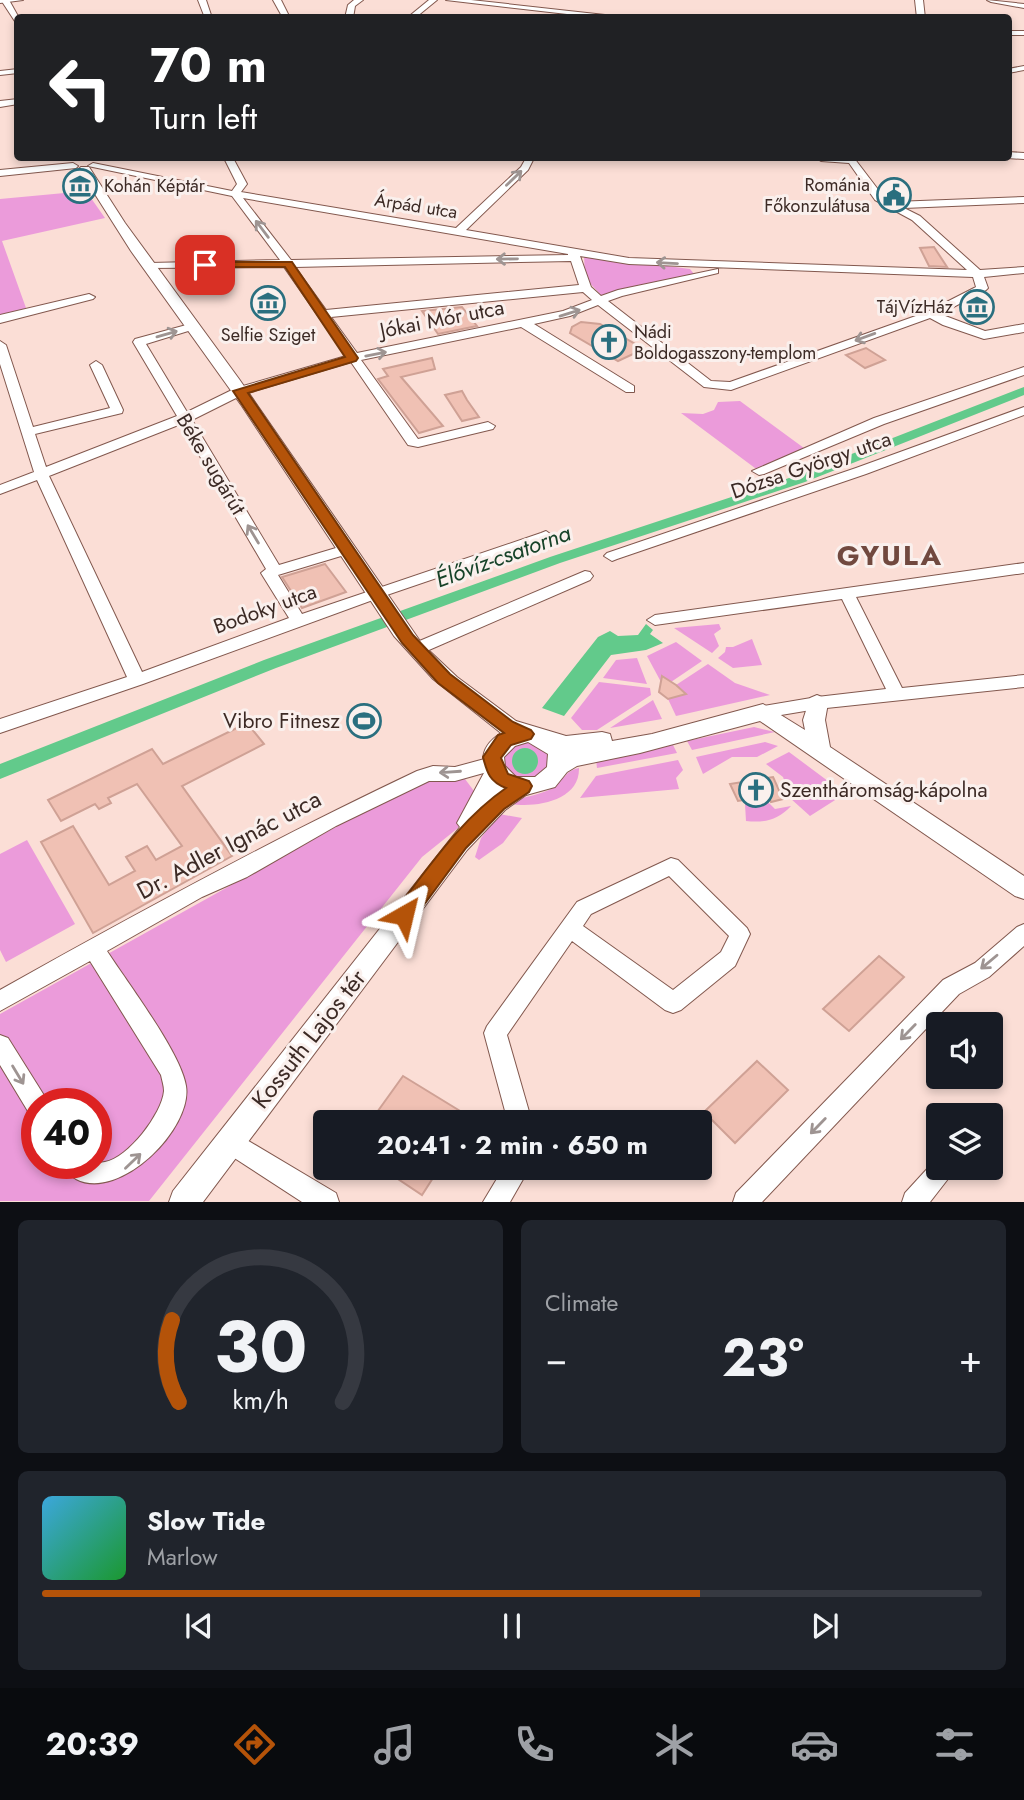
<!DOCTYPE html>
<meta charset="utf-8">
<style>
:root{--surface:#171b24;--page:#20242c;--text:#f1f3f6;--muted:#9ea1a6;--line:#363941;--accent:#b45309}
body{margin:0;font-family:Jost,sans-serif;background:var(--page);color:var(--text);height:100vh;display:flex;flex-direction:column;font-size:26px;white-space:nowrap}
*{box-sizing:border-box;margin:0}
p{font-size:23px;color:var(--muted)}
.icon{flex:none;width:38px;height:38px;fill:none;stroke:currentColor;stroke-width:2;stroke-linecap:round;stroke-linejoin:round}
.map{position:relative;height:1202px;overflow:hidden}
.sheet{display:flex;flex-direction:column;gap:18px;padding:18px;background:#0d0f14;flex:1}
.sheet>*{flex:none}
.hud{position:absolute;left:14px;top:14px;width:998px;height:147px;border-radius:7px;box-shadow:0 4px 10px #0003;background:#202124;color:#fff;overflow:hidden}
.fabs{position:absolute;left:926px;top:1012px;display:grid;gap:14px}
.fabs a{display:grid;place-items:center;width:77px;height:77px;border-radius:7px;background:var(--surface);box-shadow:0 4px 10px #0003;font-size:35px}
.speed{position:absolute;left:21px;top:1088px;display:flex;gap:14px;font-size:35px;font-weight:700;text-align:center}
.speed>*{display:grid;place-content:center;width:91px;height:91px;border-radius:50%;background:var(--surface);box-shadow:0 4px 10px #0003;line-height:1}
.speed .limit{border:10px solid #d22;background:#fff;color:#111}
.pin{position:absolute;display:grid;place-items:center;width:60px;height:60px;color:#fff;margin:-30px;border-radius:14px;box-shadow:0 4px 10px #0006}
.me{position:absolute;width:77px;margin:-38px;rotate:37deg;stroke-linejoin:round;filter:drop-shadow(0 0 5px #0008)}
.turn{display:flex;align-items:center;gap:24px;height:147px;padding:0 21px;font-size:32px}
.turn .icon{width:91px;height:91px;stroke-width:2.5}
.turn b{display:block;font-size:49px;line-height:60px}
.big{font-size:52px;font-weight:700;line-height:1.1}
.sheet .tile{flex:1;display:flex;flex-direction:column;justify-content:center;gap:10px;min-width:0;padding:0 24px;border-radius:10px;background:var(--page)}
.sheet .dial{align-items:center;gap:0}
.dial svg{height:182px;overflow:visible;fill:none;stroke:var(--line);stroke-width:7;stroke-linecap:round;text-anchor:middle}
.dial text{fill:var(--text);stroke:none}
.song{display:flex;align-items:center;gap:21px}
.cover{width:84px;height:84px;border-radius:10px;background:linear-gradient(135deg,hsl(200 70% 55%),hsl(130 70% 35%))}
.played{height:7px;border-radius:4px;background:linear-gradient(90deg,var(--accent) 70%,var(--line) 70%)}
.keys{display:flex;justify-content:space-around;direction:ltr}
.heat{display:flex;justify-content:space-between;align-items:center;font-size:38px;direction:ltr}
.sheet .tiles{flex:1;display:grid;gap:18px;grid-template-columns:1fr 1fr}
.tile:last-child{grid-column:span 2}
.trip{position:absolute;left:313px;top:1110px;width:399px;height:70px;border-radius:7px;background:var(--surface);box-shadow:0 4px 10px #0003;font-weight:700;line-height:70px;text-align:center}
.tabs{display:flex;height:112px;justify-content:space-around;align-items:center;background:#090b0e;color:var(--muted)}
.tabs .icon{width:49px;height:49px}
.tabs .current{color:var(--accent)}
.tabs b{font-size:32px;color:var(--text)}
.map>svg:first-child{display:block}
.green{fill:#eb9bda;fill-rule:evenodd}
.water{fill:#62ca8b}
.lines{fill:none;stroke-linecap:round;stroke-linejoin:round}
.canal{fill:#62ca8b;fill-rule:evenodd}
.building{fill:#f0c1b4;stroke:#cfa195;stroke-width:2}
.minor-casing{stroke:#82584e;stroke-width:2}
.tertiary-casing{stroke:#82584e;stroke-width:2}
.minor{fill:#fff;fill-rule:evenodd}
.tertiary{fill:#fff;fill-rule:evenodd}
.oneway{stroke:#9e9492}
.route{fill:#b45309;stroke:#753606;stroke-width:2}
.labels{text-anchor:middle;stroke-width:6;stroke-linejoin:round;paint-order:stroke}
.far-poi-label{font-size:18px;fill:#3c2a25;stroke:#faf0ed;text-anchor:end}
.far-street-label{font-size:18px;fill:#3c2a25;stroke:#faf0ed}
.street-label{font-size:21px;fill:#3c2a25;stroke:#faf0ed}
.poi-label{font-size:21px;fill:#3c2a25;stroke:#faf0ed;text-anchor:end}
.water-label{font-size:23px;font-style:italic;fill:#164228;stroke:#faf0ed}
.near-street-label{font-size:24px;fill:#3c2a25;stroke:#faf0ed}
.district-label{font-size:28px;font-weight:bold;letter-spacing:2px;fill:#71493f;stroke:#faf0ed}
</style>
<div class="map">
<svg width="1024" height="1202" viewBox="0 0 1024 1202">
<rect width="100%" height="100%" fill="#fbded6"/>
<path class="green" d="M86,191L105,218L2,241L26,308L0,317V199Z
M584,255L690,269L694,274L602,296L585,278Z
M740,401L808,451L759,471L681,413L703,414L714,410L718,402Z
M719,624L721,629L714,634L719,646L712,653L674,628Z
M752,639L762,665L733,668L718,658L725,652L726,647H733Z
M676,642L702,661L671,682H661L647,656Z
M637,658L647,684L603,678L616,660Z
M708,664L735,683L770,695L676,716L668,699L686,694L676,685Z
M599,682L650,688L651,695L597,730H582L571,718Z
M653,700L662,719L610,728Z
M754,727L775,732L692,750L687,741Z
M528,742L547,752L550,759L545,773L528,780L510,776L500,758L509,746Z
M765,742L778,746L757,757H732L703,774L696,757Z
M673,745L677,753L597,768L596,759Z
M789,752L840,790L843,795L810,816L790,798L783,777L766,764Z
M678,760L683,770L676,778L679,789L580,798L596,776Z
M579,768C580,801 536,808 511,804C524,795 539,796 553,788C563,781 566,770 579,768Z
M462,775L477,795L458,828L422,857L149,1201H0V1014L420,780ZM37,1104H96V1164H37Z
M768,802L775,809L791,806C778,820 765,823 746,821L745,804Z
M499,814L522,818L503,843L479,860L475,857L481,838Z
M27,840L75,924L6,962L0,950V854Z"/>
<path class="water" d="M646,624L653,630L650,634L663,643L646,650L611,655L564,716L542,708L598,637L610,631L618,636L638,635Z
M512 761a13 13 0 1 1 26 0a13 13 0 1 1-26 0Z"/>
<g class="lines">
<path class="canal" d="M1024,387V395L805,482L560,563L276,668L0,779V764L264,660L550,557L795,476Z"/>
</g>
<path class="building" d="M934,247L947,267L929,266L920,248Z
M462,307L477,326L438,334L422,311Z
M581,322L600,324L644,349L618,361L570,333L572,327Z
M866,348L885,360L865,368L846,355Z
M432,358L435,369L401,377L443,426L419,433L378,379L388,376L383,369Z
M462,391L467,400L479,417L462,421L445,395Z
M325,564L346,592L302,608L282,577Z
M662,676L676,685L686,694L668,699L659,692Z
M247,723L264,744L182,786L232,856L93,933L41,842L73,826L109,885L135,871L126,857L147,846L156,860L182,846L137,784L108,798L111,803L99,809L95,804L61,821L48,800L152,749L163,764Z
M773,777L783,799L771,802L768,796L738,801L730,784Z
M879,956L904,977L849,1031L823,1009Z
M757,1061L788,1090L735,1143L704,1112Z
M403,1076L478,1122H370Z
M380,1167H440L422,1195Z"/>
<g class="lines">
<g class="minor-casing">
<path id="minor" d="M0,0H23L0,3Z
M198,0H206L212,18H205Z
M273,0H281L290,18H283Z
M354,0H363L355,6L353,18H345L348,5Z
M429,0H437L415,18H407Z
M446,0H471L632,18H602Z
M915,0H923L925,18H917Z
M987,0L1024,4V8L991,2Z
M1008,31H1024V35H1008Z
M1024,66V70L1008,73V69Z
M18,69V73L0,75V71Z
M18,99V104L0,107V101Z
M1008,152L1024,153V159L1007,158Z
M224,158H233L247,184L241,192L456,228L521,167L526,158H534L528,170L466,230L629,258L967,270L912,220L875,200L849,163L821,161L816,158H854L883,196L894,202L1024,197V203L904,208L920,216L980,270L1024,267V273L984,277L988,288L986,290L940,314L985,331L1024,324V332L984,339L943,325L930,318L731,390L704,387L598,305L570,316L534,324L634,386V392H626L521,327L361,360L418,439L488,422L495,426L493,429L418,447L408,445L351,362L244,394L192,420L279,565L346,545L354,550L351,553L278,575L302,614L541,533L546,531L553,536L551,539L381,597L143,684L0,733V719L127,677L37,480L0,494V485L34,472L0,364V341L6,345L33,427L110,408L90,365L96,361L102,365L123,410L122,413L35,434L46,467L177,416L133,342L135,339L190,324H198V328L146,344L187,412L236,388L346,356L284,267L146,268V264L150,263L280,260L232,196L88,166L93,163L232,191L237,184ZM243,198L568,254V255L291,260ZM580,256L629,264L973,277L976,287L927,312L730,382L711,381L608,301L622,296L718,273V269L618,290L601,296L591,287ZM571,261L579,285L326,310L295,267ZM583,292L592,300L563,311L357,353L331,317ZM181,424L266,569L261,573L289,618L142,672L49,476Z
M73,163L78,166L76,168L0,176V170Z
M89,294L95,297L93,299L0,323V315Z
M1024,367V375L884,424L764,474L759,475L752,471L874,418Z
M1024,407V415L866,474L617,559L612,561L604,556L607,553L856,468Z
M1024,563V573L856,597L902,688L1024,675V687L817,709L763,718L757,717L754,712L757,707L817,697L886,689L842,599L655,625L647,620L655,615Z
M585,571L590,572L593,576L590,580L422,653H410L408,649L410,645Z
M492,757L498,759L501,764L498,769L455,781H429L336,826L247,877L202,897L107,951C127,982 181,1053 186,1086C193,1128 120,1202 76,1179C68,1174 65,1172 62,1164C77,1164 93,1164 105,1162C128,1158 162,1114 164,1091C164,1086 162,1080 161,1075L90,961L0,1011V990C137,913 275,838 417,771L433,766L455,767Z
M671,858L678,860L747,928L750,934L735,966L681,1010L673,1013L665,1010L572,941L507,1035L532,1122H508L484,1033L487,1026L577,902ZM669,876L729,936L721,952L673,990L583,926L591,914Z
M1024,924V946L989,977L959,994L762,1202H733L736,1193L943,980L975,963L1017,927Z
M0,1035L8,1038L45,1097L48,1104H37V1116L29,1113L0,1065Z
M230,1130L336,1193L339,1202H302L222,1150L218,1142L222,1134Z
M938,1157V1167H955L951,1175L930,1202H902L905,1193Z
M504,1167H530L510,1202H483Z"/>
</g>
<g class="tertiary-casing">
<path id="tertiary" d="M1,0H9L19,18L18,26Z
M81,167H89L125,223L239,379L422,644L457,677L516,721L566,736L602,732L610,734L612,741L652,734L763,704L805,730L803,720L810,698L817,695L824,698L828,703L825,720L830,747L1024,876V899L1015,896L760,721L640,753L577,766L567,772L555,787L526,795L505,810L467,850L203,1202H169L173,1191L460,827L457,823L485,771C479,754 487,742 501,733L433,679L394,636L242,406L131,251L79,169ZM528,742L548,754L547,767L535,777H516L505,766L504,757L515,746Z"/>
</g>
<use href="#minor" class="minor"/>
<use href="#tertiary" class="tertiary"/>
</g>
<defs><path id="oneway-shaft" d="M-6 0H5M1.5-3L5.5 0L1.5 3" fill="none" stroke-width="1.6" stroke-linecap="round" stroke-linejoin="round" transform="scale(1.75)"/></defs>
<g class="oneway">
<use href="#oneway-shaft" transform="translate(514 178) rotate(-44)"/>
<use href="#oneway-shaft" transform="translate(262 229) rotate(-127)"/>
<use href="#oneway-shaft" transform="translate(507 259) rotate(179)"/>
<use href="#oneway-shaft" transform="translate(667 263) rotate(-177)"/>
<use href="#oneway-shaft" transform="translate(570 313) rotate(-17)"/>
<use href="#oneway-shaft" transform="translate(167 334) rotate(-16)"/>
<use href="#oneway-shaft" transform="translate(865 337) rotate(160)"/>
<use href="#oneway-shaft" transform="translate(376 354) rotate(-11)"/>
<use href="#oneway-shaft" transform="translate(253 534) rotate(-121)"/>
<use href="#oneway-shaft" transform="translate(450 772) rotate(176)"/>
<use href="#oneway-shaft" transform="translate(989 962) rotate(140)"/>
<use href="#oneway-shaft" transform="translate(908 1032) rotate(134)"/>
<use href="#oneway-shaft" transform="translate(18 1075) rotate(59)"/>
<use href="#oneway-shaft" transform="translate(818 1126) rotate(134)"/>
<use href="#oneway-shaft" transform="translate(133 1161) rotate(-44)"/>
</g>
<path class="route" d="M205,262H292L358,358L356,361L248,393L413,635L450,674L513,722L531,730L534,734L531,739L511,745L501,758L508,774L529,781L532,786L529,792L504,809L466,848L412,921L404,924L397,921L394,915L397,908C430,866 461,819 506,788C490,782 487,773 483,757L498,735L504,733L438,683L402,643L233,391L345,357L285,267H201V263Z"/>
<defs>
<g id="museum-ring" transform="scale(1.75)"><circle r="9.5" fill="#faf0ed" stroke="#2a6f7f" stroke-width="1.5"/><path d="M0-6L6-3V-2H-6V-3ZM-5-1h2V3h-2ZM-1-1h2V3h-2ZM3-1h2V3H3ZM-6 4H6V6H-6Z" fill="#2a6f7f"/></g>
<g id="civic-ring" transform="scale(1.75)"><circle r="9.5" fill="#faf0ed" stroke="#2a6f7f" stroke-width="1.5"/><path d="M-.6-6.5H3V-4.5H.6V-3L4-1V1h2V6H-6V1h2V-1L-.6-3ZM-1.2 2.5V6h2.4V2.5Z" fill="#2a6f7f"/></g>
<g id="church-ring" transform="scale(1.75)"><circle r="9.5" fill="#faf0ed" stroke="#2a6f7f" stroke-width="1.5"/><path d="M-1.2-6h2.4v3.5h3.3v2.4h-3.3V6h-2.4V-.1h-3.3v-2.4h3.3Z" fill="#2a6f7f"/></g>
<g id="stadium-ring" transform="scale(1.75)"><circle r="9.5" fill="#faf0ed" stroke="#2a6f7f" stroke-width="1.5"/><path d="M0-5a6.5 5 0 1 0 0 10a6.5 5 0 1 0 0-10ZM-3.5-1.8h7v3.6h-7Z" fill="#2a6f7f"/></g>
</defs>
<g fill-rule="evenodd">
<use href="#museum-ring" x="80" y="186"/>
<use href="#civic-ring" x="894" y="195"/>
<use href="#museum-ring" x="268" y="303"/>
<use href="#museum-ring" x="977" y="307"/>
<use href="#church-ring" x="609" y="342"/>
<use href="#stadium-ring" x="364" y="721"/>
<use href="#church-ring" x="756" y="790"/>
</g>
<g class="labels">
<g class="far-poi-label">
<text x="870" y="191">Románia<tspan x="870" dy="21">Főkonzulátusa</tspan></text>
<text x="104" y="192" text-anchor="start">Kohán Képtár</text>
<text x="953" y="313">TájVízHáz</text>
<text x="634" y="338" text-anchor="start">Nádi<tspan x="634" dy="21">Boldogasszony-templom</tspan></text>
<text x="268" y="341" text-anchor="middle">Selfie Sziget</text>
</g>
<g class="far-street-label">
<text transform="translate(416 206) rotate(9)" y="6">Árpád utca</text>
</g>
<g class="street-label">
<text transform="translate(442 319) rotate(-11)" y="7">Jókai Mór utca</text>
<text transform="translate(211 464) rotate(59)" y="7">Béke sugárút</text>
<text transform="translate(811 465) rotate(-19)" y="7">Dózsa György utca</text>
<text transform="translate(265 609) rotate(-20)" y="7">Bodoky utca</text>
</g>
<g class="poi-label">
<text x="340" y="728">Vibro Fitnesz</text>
<text x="780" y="797" text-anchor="start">Szentháromság-kápolna</text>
</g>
<g class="water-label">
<text transform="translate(503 556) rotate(-20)" y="8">Élővíz-csatorna</text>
</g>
<g class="near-street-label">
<text transform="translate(229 845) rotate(-28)" y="8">Dr. Adler Ignác utca</text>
<text transform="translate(309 1039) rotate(-52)" y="8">Kossuth Lajos tér</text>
</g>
<g class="district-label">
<text x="890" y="565">GYULA</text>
</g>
</g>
</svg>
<div class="fabs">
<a><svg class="icon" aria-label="sound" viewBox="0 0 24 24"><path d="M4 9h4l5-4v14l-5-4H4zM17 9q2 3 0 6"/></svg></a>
<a><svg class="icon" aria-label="layers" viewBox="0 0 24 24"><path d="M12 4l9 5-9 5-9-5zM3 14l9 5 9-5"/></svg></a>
</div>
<div class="speed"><div class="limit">40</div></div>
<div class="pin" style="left:205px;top:265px;background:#d93025"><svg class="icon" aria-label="arrive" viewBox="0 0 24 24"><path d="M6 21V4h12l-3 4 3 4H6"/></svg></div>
<svg class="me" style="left:404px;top:915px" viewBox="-20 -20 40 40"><path d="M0-17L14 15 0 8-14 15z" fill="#b45309" stroke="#fff" stroke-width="4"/></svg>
<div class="trip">20:41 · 2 min · 650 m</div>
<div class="hud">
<div class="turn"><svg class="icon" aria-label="left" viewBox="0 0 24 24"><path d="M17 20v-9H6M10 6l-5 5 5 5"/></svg><div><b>70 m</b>Turn left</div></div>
</div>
</div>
<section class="sheet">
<div class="tiles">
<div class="tile dial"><svg viewBox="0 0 100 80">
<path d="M14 69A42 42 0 1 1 86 69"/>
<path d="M14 69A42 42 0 0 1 11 33" stroke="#b45309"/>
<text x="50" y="56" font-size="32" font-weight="700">30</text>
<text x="50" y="72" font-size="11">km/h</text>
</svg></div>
<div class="tile"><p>Climate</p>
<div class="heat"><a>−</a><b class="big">23°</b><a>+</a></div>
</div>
<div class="tile">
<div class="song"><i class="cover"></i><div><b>Slow Tide</b><p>Marlow</p></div></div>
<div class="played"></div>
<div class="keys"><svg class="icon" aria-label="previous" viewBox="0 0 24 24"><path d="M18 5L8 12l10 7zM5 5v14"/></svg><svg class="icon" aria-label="pause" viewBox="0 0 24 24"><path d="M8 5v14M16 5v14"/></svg><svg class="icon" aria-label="next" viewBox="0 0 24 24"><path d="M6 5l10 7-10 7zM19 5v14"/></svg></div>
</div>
</div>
</section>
<nav class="tabs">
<b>20:39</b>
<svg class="icon current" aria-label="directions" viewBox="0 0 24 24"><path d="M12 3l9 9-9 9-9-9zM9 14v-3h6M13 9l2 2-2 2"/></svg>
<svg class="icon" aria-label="music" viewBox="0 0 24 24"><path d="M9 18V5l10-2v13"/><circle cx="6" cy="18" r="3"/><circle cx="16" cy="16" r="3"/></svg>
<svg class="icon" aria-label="phone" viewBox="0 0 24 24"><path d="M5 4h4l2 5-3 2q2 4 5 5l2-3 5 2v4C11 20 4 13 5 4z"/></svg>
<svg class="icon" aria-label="climate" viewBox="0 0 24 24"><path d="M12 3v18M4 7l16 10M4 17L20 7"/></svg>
<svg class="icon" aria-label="car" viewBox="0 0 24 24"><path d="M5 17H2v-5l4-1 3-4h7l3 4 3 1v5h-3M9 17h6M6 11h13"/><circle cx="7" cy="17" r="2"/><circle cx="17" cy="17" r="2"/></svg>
<svg class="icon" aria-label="filters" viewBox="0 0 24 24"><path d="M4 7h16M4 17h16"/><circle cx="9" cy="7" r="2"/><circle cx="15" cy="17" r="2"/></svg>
</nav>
